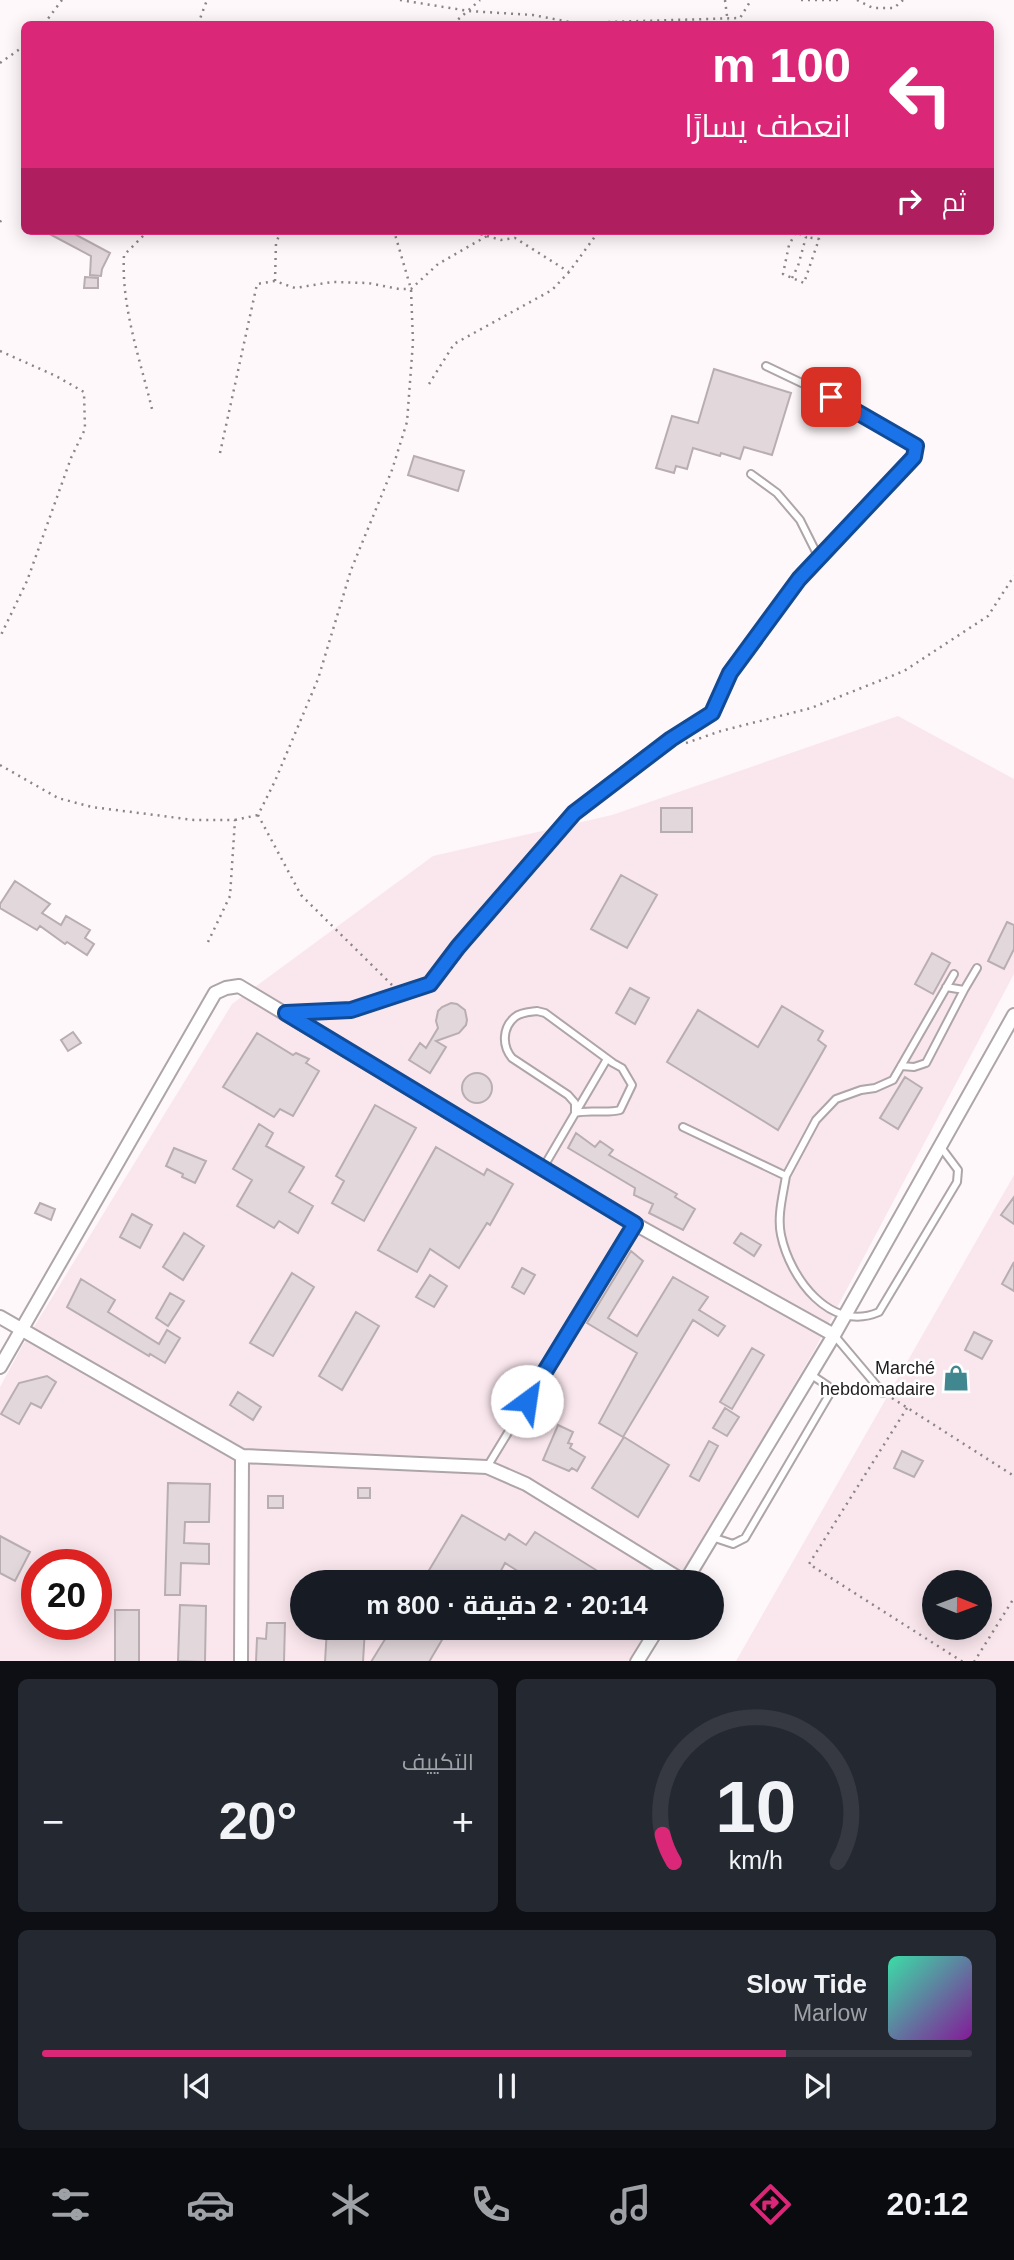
<!DOCTYPE html>
<html lang="ar">
<meta charset="utf-8">
<style>
:root{--surface:#171b24;--page:#242831;--text:#f1f3f6;--muted:#9ea1a6;--line:#363941;--accent:#db2777}
body{margin:0;font-family:Helvetica,Cairo,sans-serif;background:var(--page);color:var(--text);direction:rtl;height:100vh;display:flex;flex-direction:column;font-size:26px;white-space:nowrap}
*{box-sizing:border-box;margin:0}
p{font-size:23px;color:var(--muted)}
.icon{flex:none;width:38px;height:38px;fill:none;stroke:currentColor;stroke-width:2;stroke-linecap:round;stroke-linejoin:round}
.map{position:relative;height:1661px;overflow:hidden;direction:ltr}
.side{display:flex;flex-direction:column;gap:18px;padding:18px;background:#0d0f14;flex:1}
.side>*{flex:none}
.top-card{position:absolute;left:21px;top:21px;width:973px;height:214px;border-radius:10px;box-shadow:0 4px 18px #0003;direction:rtl;background:#db2777;color:#fff;overflow:hidden}
.needle{width:46px;rotate:91deg}
.tools{position:absolute;left:922px;top:1570px;display:grid;gap:14px}
.tools a{display:grid;place-items:center;width:70px;height:70px;border-radius:50%;background:var(--surface);box-shadow:0 4px 18px #0003;font-size:35px}
.speed{position:absolute;left:21px;top:1549px;display:flex;gap:14px;font-size:35px;font-weight:700;text-align:center}
.speed>*{display:grid;place-content:center;width:91px;height:91px;border-radius:50%;background:var(--surface);box-shadow:0 4px 18px #0003;line-height:1}
.speed .limit{border:10px solid #d22;background:#fff;color:#111}
.pin{position:absolute;display:grid;place-items:center;width:60px;height:60px;color:#fff;margin:-30px;border-radius:14px;box-shadow:0 4px 10px #0006}
.me{position:absolute;width:77px;margin:-38px;rotate:31deg;stroke-linejoin:round;filter:drop-shadow(0 0 5px #0008)}
.turn{display:flex;align-items:center;gap:24px;height:147px;padding:0 28px;font-size:32px}
.turn .icon{width:91px;height:91px;stroke-width:2.5}
.turn b{display:block;font-size:49px;line-height:60px}
.then{display:flex;align-items:center;height:66px;padding:0 28px;background:#0003;gap:14px;font-size:26px}
.big{font-size:52px;font-weight:700;line-height:1.1}
.side .widget{flex:1;display:flex;flex-direction:column;justify-content:center;gap:10px;min-width:0;padding:0 24px;border-radius:10px;background:var(--page)}
.side .dial{align-items:center;gap:0}
.dial svg{height:182px;overflow:visible;fill:none;stroke:var(--line);stroke-width:7;stroke-linecap:round;text-anchor:middle}
.dial text{fill:var(--text);stroke:none}
.song{display:flex;align-items:center;gap:21px}
.cover{width:84px;height:84px;border-radius:10px;background:linear-gradient(135deg,hsl(160 70% 55%),hsl(290 70% 35%))}
.played{height:7px;border-radius:4px;background:linear-gradient(90deg,var(--accent) 80%,var(--line) 80%)}
.keys{display:flex;justify-content:space-around;direction:ltr}
.heat{display:flex;justify-content:space-between;align-items:center;font-size:38px;direction:ltr}
.side .tiles{flex:1;display:grid;gap:18px;grid-template-columns:1fr 1fr}
.widget:last-child{grid-column:span 2}
.trip{position:absolute;left:290px;top:1570px;width:434px;height:70px;border-radius:35px;background:var(--surface);box-shadow:0 4px 18px #0003;font-weight:700;line-height:70px;text-align:center;direction:rtl}
.tabs{display:flex;height:112px;justify-content:space-around;align-items:center;background:#090b0e;color:var(--muted)}
.tabs .icon{width:49px;height:49px}
.tabs .selected{color:var(--accent)}
.tabs b{font-size:32px;color:var(--text)}
.map>svg:first-child{display:block}
.built{fill:#fae7ed;fill-rule:evenodd}
.building{fill:#e2d7db;stroke:#b8aeb1;stroke-width:2}
.lines{fill:none;stroke-linecap:round;stroke-linejoin:round}
.service-casing{stroke:#aea5a8;stroke-width:10}
.minor-casing{stroke:#aea5a8;stroke-width:16}
.path{stroke:#8a8586;stroke-width:2.5;stroke-dasharray:2 5;stroke-linecap:butt}
.service{stroke:#fff;stroke-width:6}
.minor{stroke:#fff;stroke-width:12}
.route-casing{stroke:#114b97;stroke-width:18}
.route{stroke:#1a73e8;stroke-width:12}
.labels{text-anchor:middle;stroke-width:5;stroke-linejoin:round;paint-order:stroke}
.poi-label{font-size:18px;fill:#201c1d;stroke:#fff;text-anchor:end}
</style>
<div class="map">
<svg width="1014" height="1662" viewBox="0 0 1014 1662">
<rect width="100%" height="100%" fill="#fef8fa"/>
<path class="built" d="M898,716L1014,779V974L814,1351L678,1582H303V1628H651L631,1661L0,1662V1387L21,1348L232,1004L433,856L612,815ZM37,1564H96V1624H37Z
M1014,1175V1661H736ZM934,1582H980V1628H934Z"/>
<path class="building" d="M44,231H69L110,253L102,269L101,276L90,275L91,256Z
M85,277L98,278V288H84Z
M714,369L791,393L772,455L744,447L740,459L721,453L720,456L693,448L687,469L676,466L674,473L656,468L672,416L698,423Z
M414,456L464,471L458,491L408,475Z
M661,808H692V832H661Z
M621,875L657,895L627,948L591,929Z
M15,881L50,904L42,913L61,925L66,916L90,930L85,938L94,944L87,955L67,942L65,944L40,926L37,930L0,908V904Z
M1007,922L1014,925V949L1004,969L988,961Z
M932,953L950,963L933,994L915,984Z
M630,988L649,998L635,1024L616,1013Z
M451,1003L457,1004L465,1010L467,1020L466,1025L459,1033L436,1041L446,1047L430,1073L409,1060L420,1043L426,1048L438,1028L436,1021L438,1011L442,1007Z
M782,1006L823,1031L818,1040L826,1046L778,1130L667,1062L698,1010L758,1047Z
M73,1032L81,1043L68,1051L61,1040Z
M257,1033L293,1055L296,1053L309,1059L306,1063L319,1071L293,1116L280,1109L274,1117L223,1087Z
M462 1088a15 15 0 1 1 30 0a15 15 0 1 1-30 0Z
M905,1077L922,1088L898,1129L880,1118Z
M375,1105L416,1128L364,1221L332,1203L344,1181L336,1176Z
M259,1124L273,1133L266,1146L304,1167L289,1192L313,1206L298,1233L279,1221L274,1228L237,1206L252,1180L233,1169Z
M576,1133L595,1147L600,1141L613,1150L609,1155L677,1194L675,1197L695,1209L683,1230L649,1213L653,1204L634,1195L635,1188L568,1148Z
M436,1147L484,1175L487,1169L513,1184L490,1225L487,1223L459,1268L430,1249L417,1272L378,1250Z
M174,1148L206,1161L195,1183L182,1177L183,1174L166,1166Z
M1014,1197V1224L1001,1215Z
M40,1203L55,1209L51,1220L35,1213Z
M132,1214L152,1225L140,1248L120,1237Z
M184,1233L204,1246L183,1280L163,1267Z
M741,1233L761,1245L754,1256L734,1243Z
M631,1251L643,1261L608,1318L637,1336L673,1277L708,1297L699,1310L725,1326L718,1336L693,1320L623,1437L599,1423L637,1353L587,1323Z
M1014,1262V1291L1002,1284Z
M522,1268L535,1275L524,1294L512,1287Z
M292,1273L314,1287L273,1356L250,1343Z
M430,1275L447,1286L434,1307L416,1297Z
M81,1279L115,1300L108,1312L159,1344L167,1330L180,1338L165,1363L150,1354L149,1356L67,1307Z
M170,1293L184,1301L168,1326L156,1318Z
M356,1312L379,1326L342,1390L319,1376Z
M974,1332L992,1341L982,1359L965,1350Z
M752,1348L764,1355L732,1409L720,1402Z
M47,1376L56,1382L41,1408L31,1403L19,1424L1,1414L19,1383Z
M238,1392L261,1407L253,1420L230,1405Z
M725,1408L739,1417L727,1436L713,1428Z
M558,1425L573,1432L568,1443L572,1444L570,1448L585,1457L577,1471L572,1468L569,1471L543,1460Z
M624,1437L669,1465L638,1517L592,1488Z
M709,1441L718,1446L699,1481L690,1476Z
M902,1451L923,1461L914,1477L894,1468Z
M168,1483L210,1484L209,1522H185L184,1543L209,1544V1564L181,1563L180,1595H165Z
M358,1488H370V1498H358Z
M268,1496H283V1508H268Z
M462,1515L505,1540L509,1534L526,1545L535,1532L596,1570L589,1582H535L505,1563L495,1582H422Z
M0,1536L30,1552L15,1581L0,1573Z
M180,1605L206,1606L205,1662L178,1661Z
M115,1610H139V1662H115Z
M267,1623H285L284,1662H256L257,1638L266,1639Z
M327,1628H365L363,1662H325Z
M392,1628H449L429,1662H371Z"/>
<g class="lines">
<g class="service-casing">
<path id="service" d="M751,474L777,493L800,520L819,558
M647,756L712,714L730,673L799,579L914,457L916,446L831,397L766,366
M946,987L964,990L977,968
M537,1011L545,1013L613,1063L622,1068L632,1085L620,1110C605,1114 590,1109 575,1113V1103L568,1095L512,1058C502,1046 502,1028 515,1017C521,1012 530,1012 537,1011Z
M901,1066L914,1067L926,1063L964,990
M683,1127L786,1176C783,1195 777,1216 781,1235C790,1278 830,1333 879,1312L957,1182L958,1170L940,1146
M543,1168L607,1059
M786,1176L816,1120L836,1099L861,1090L875,1088L893,1080L954,974
M834,1335L883,1393
M487,1467L635,1224
M712,1537L733,1544L745,1538L829,1395L828,1386L810,1374"/>
</g>
<g class="minor-casing">
<path id="minor" d="M286,1013L351,1010L430,984L458,947L574,813L647,756
M0,1317L242,1456L487,1467L526,1484L685,1582L834,1335L1014,1015
M0,1367L215,993L226,988L239,986L635,1224L834,1335
M241,1662L242,1456
M637,1662L658,1628"/>
</g>
<path class="path" d="M400,0L469,11L533,15L575,23L740,18L751,0
M725,0L728,24
M801,0H841
M857,0L873,8H894L903,0
M44,24L62,0
M198,24L207,0
M453,24L480,0
M0,63L24,46
M0,222L3,217
M148,231L124,255C121,307 140,359 152,409
M281,231L276,243L275,281L295,288L332,282L368,283L399,289H411L438,264L487,236L468,231
M487,236L501,240L515,238L569,272L599,231
M792,278L798,266L806,237L796,232L789,245L783,274L804,283L819,239L806,237
M0,351L56,376L84,392L85,429L71,458L27,581L0,637
M429,384L454,344L552,290L569,272
M220,453L257,284L275,281
M686,743L721,731L811,708L904,671L988,616L1014,576
M0,765L58,798L92,807L194,820H235L230,896L208,942
M235,820L258,815
M392,985L301,895L258,815L275,781L318,679L351,570L392,470L407,422L413,342L411,289L394,231
M892,1398L1014,1476
M907,1408L809,1564L963,1662
M974,1662L1014,1598"/>
<use href="#service" class="service"/>
<use href="#minor" class="minor"/>
</g>
<g class="lines">
<g class="route-casing">
<path id="route" d="M527,1401L635,1224L286,1013L351,1010L430,984L458,947L574,813L671,739L712,713L730,673L799,579L914,457L916,446L831,397"/>
</g>
<use href="#route" class="route"/>
</g>
<defs>
<g id="shop-bare" transform="scale(2.1)"><path d="M-5-2.5h2.3a2.7 3.5 0 0 1 5.4 0H5L5.5 6h-11ZM-1.5-2.5h3a1.5 2.3 0 0 0-3 0Z" fill="#40878f" stroke="#fff" stroke-width="2.5" paint-order="stroke"/></g>
</defs>
<g fill-rule="evenodd">
<use href="#shop-bare" x="956" y="1378"/>
</g>
<g class="labels">
<g class="poi-label">
<text x="935" y="1374">Marché<tspan x="935" dy="21">hebdomadaire</tspan></text>
</g>
</g>
</svg>
<div class="tools">
<a><svg class="needle" viewBox="-14 -14 28 28"><path d="M0-13l5 13h-10z" fill="#e53935"/><path d="M0 13l5-13h-10z" fill="#9ea1a6"/></svg></a>
</div>
<div class="speed"><div class="limit">20</div></div>
<div class="pin" style="left:831px;top:397px;background:#d93025"><svg class="icon" aria-label="arrive" viewBox="0 0 24 24"><path d="M6 21V4h12l-3 4 3 4H6"/></svg></div>
<svg class="me" style="left:527px;top:1401px" viewBox="-20 -20 40 40"><circle r="19" fill="#fff"/><path d="M0-13L10 11 0 6-10 11z" fill="#1a73e8"/></svg>
<div class="trip">20:14 · 2 دقيقة · 800 m</div>
<div class="top-card">
<div class="turn"><svg class="icon" aria-label="left" viewBox="0 0 24 24"><path d="M17 20v-9H6M10 6l-5 5 5 5"/></svg><div><b>100 m</b>انعطف يسارًا</div></div>
<div class="then">ثم<svg class="icon" aria-label="right" viewBox="0 0 24 24"><path d="M7 20v-9h11M14 6l5 5-5 5"/></svg></div>
</div>
</div>
<section class="side">
<div class="tiles">
<div class="widget dial"><svg viewBox="0 0 100 80">
<path d="M14 69A42 42 0 1 1 86 69"/>
<path d="M14 69A42 42 0 0 1 9 57" stroke="#db2777"/>
<text x="50" y="56" font-size="32" font-weight="700">10</text>
<text x="50" y="72" font-size="11">km/h</text>
</svg></div>
<div class="widget"><p>التكييف</p>
<div class="heat"><a>−</a><b class="big">20°</b><a>+</a></div>
</div>
<div class="widget">
<div class="song"><i class="cover"></i><div><b>Slow Tide</b><p>Marlow</p></div></div>
<div class="played"></div>
<div class="keys"><svg class="icon" aria-label="previous" viewBox="0 0 24 24"><path d="M18 5L8 12l10 7zM5 5v14"/></svg><svg class="icon" aria-label="pause" viewBox="0 0 24 24"><path d="M8 5v14M16 5v14"/></svg><svg class="icon" aria-label="next" viewBox="0 0 24 24"><path d="M6 5l10 7-10 7zM19 5v14"/></svg></div>
</div>
</div>
</section>
<nav class="tabs">
<b>20:12</b>
<svg class="icon selected" aria-label="directions" viewBox="0 0 24 24"><path d="M12 3l9 9-9 9-9-9zM9 14v-3h6M13 9l2 2-2 2"/></svg>
<svg class="icon" aria-label="music" viewBox="0 0 24 24"><path d="M9 18V5l10-2v13"/><circle cx="6" cy="18" r="3"/><circle cx="16" cy="16" r="3"/></svg>
<svg class="icon" aria-label="phone" viewBox="0 0 24 24"><path d="M5 4h4l2 5-3 2q2 4 5 5l2-3 5 2v4C11 20 4 13 5 4z"/></svg>
<svg class="icon" aria-label="climate" viewBox="0 0 24 24"><path d="M12 3v18M4 7l16 10M4 17L20 7"/></svg>
<svg class="icon" aria-label="car" viewBox="0 0 24 24"><path d="M5 17H2v-5l4-1 3-4h7l3 4 3 1v5h-3M9 17h6M6 11h13"/><circle cx="7" cy="17" r="2"/><circle cx="17" cy="17" r="2"/></svg>
<svg class="icon" aria-label="filters" viewBox="0 0 24 24"><path d="M4 7h16M4 17h16"/><circle cx="9" cy="7" r="2"/><circle cx="15" cy="17" r="2"/></svg>
</nav>
